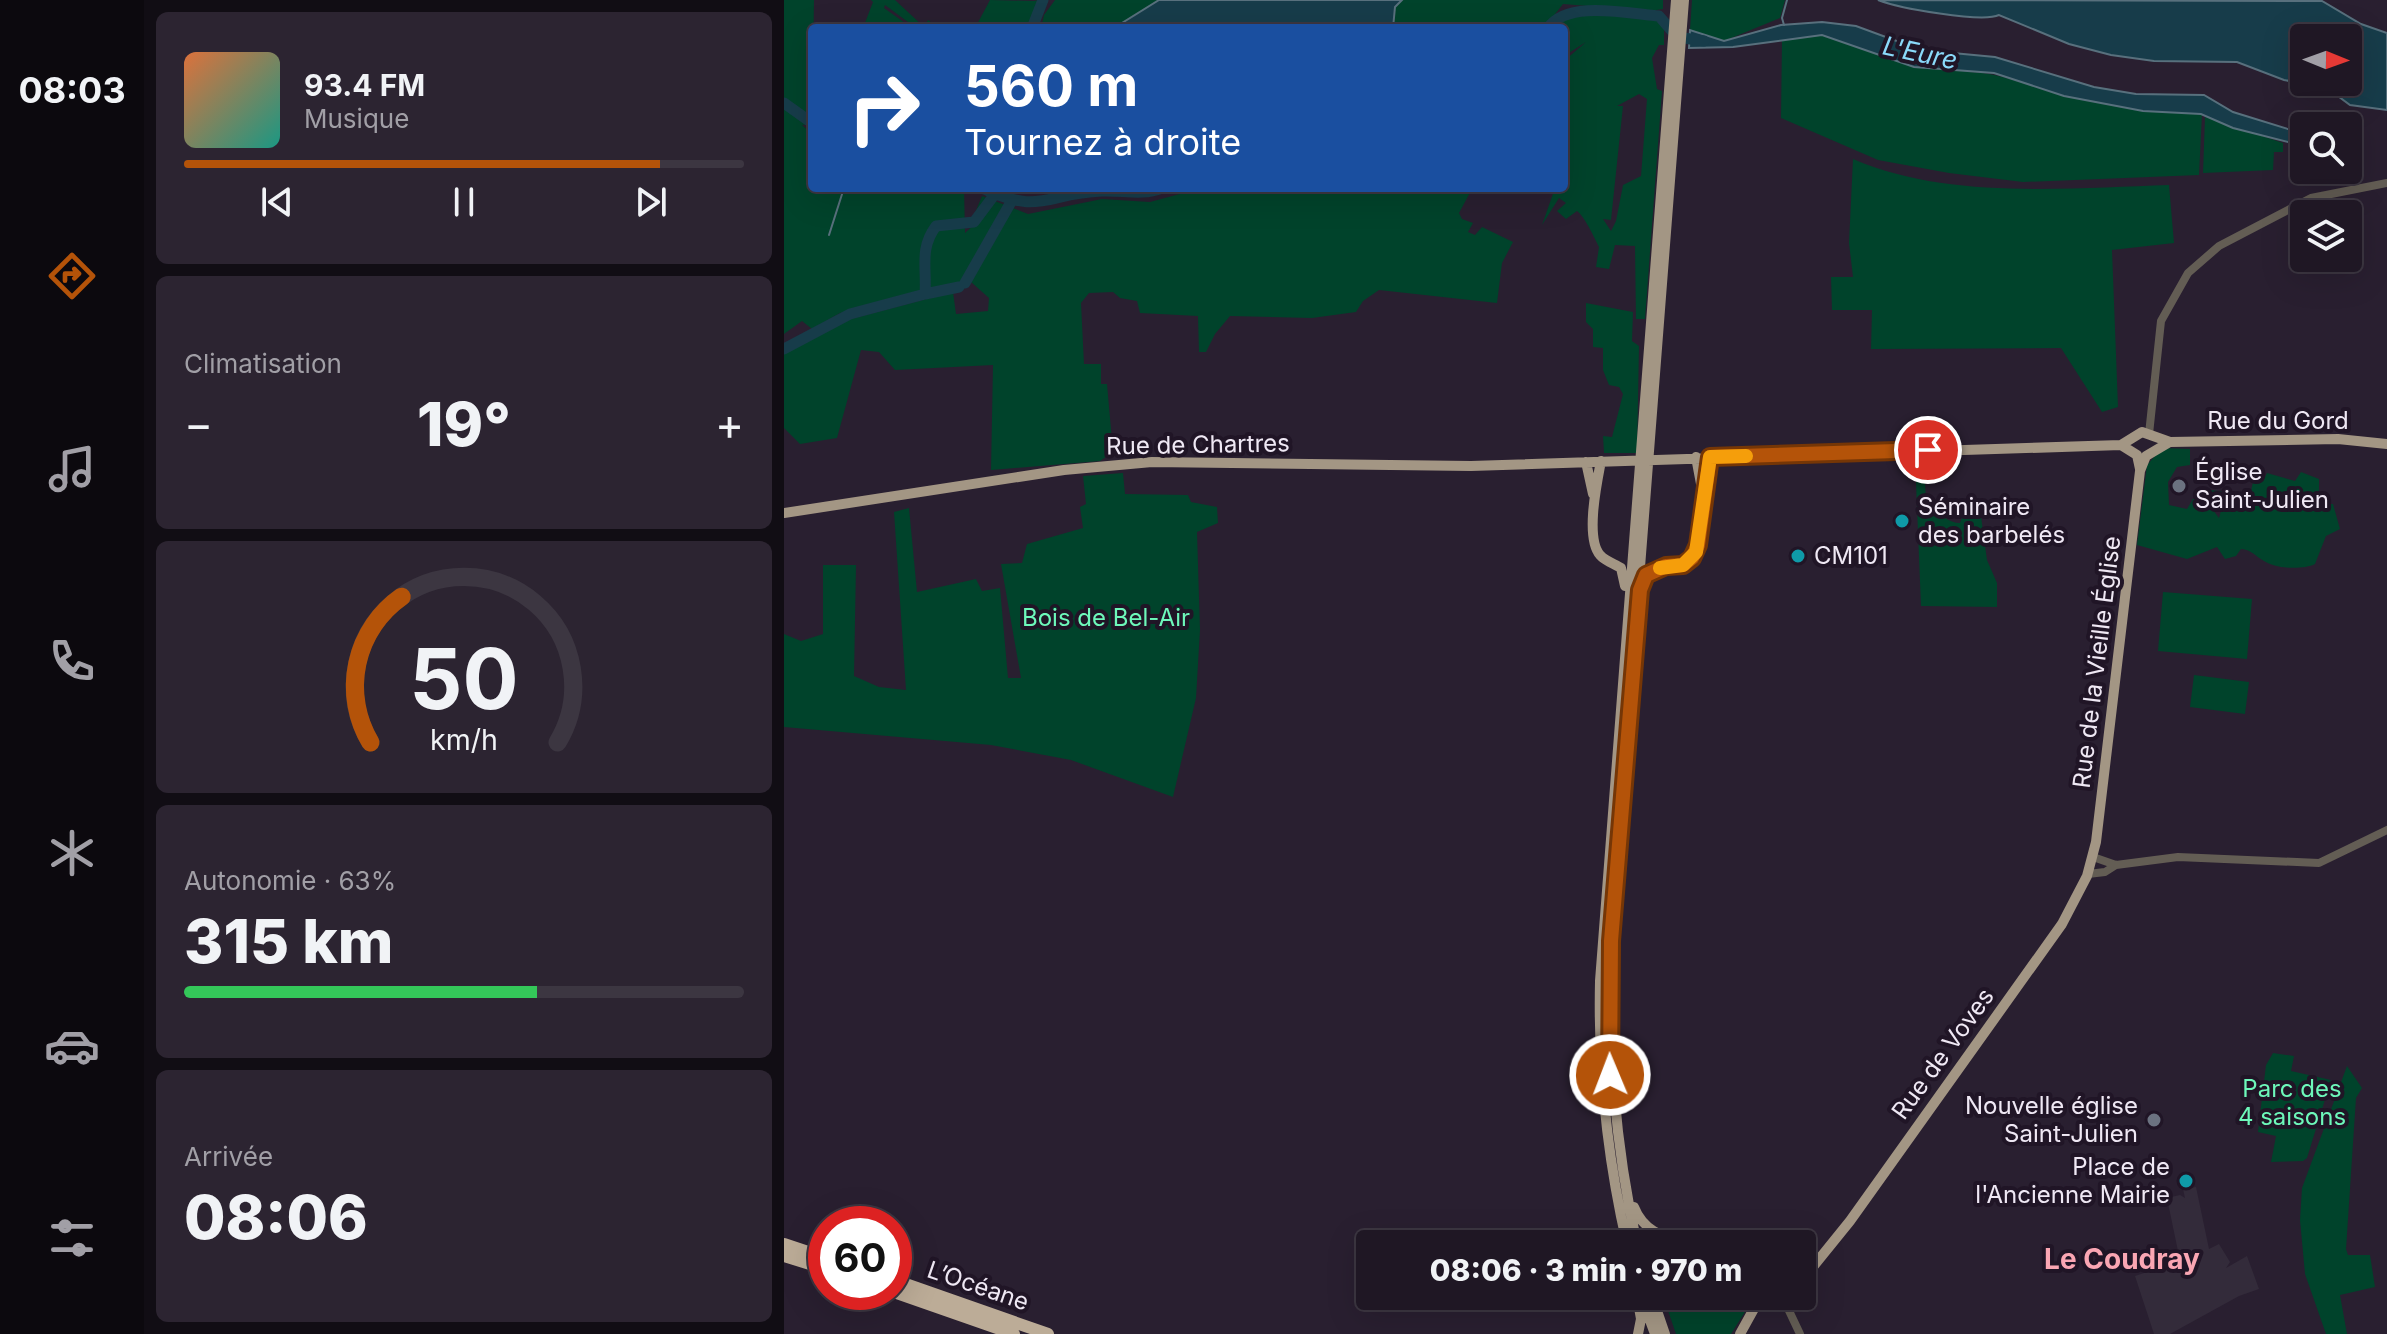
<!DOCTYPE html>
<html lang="fr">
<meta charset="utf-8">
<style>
:root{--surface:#1f1724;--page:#2c2431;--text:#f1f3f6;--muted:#a19fa6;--line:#3c3641;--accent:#b45309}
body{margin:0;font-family:Inter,sans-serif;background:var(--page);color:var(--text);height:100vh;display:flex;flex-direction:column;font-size:30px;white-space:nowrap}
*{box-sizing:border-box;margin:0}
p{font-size:26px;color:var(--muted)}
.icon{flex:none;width:44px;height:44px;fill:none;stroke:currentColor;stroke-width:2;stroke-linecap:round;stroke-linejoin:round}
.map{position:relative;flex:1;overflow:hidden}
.panel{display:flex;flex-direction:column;gap:12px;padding:12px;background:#110d14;width:640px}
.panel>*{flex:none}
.banner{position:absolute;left:24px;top:24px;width:760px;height:168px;border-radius:8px;box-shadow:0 8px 32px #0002,0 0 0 2px var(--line);background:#1a4fa0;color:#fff;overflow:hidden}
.needle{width:52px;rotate:91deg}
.buttons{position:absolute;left:1506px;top:24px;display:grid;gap:16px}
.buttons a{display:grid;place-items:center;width:72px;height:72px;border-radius:8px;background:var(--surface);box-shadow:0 8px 32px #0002,0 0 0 2px var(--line);font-size:40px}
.speed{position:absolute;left:24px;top:1206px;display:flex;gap:16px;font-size:40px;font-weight:700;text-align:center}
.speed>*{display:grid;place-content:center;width:104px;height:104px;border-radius:50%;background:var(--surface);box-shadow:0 8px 32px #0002,0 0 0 2px var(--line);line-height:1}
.speed .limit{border:12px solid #d22;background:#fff;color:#111}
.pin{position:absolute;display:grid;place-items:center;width:68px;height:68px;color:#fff;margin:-34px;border:4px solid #fff;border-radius:50%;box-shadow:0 2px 8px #0007}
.me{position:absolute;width:88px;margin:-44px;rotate:359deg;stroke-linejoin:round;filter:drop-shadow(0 0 6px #0008)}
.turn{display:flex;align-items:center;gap:28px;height:168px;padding:0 24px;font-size:36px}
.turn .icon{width:104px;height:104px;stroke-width:2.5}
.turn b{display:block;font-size:56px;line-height:68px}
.big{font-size:60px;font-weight:800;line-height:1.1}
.panel .card{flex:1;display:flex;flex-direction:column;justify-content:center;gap:12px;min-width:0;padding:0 28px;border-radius:12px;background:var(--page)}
.panel .dial{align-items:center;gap:0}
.dial svg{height:208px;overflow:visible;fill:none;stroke:var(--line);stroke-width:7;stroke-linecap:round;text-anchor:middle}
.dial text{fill:var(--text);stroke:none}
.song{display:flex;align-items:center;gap:24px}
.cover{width:96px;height:96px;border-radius:12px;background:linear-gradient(135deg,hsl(20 70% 55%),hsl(170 70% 35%))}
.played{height:8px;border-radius:4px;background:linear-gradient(90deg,var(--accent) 85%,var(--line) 85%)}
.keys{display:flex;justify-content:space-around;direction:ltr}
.heat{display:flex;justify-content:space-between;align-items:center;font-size:44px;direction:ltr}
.charge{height:12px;border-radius:6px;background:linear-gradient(90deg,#34c759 63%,var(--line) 0)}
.trip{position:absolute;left:572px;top:1230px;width:460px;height:80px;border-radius:8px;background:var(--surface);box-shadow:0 8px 32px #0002,0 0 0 2px var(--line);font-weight:800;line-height:80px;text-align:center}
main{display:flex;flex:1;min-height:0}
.dock{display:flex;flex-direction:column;width:144px;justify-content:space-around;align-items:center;background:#0c090e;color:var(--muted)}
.dock .icon{width:56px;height:56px}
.dock .on{color:var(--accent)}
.dock b{font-size:36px;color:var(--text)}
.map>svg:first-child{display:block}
.education{fill:#332b3a}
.green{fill:#00432b;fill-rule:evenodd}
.water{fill:#173c4a;stroke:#58707d;stroke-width:2;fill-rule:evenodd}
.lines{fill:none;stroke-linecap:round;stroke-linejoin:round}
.stream{stroke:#58707d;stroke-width:2}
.river{stroke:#173c4a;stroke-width:11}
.minor{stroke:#635d54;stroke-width:8}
.major{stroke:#a39684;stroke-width:10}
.highway{stroke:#bcac97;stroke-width:12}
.route-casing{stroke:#753606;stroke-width:20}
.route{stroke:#b45309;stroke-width:14}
.slow{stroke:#f59e0b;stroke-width:14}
.worship-dot{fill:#6b7280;stroke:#201526;stroke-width:3}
.culture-dot{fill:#0f9aa8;stroke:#201526;stroke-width:3}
.labels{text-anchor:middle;stroke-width:8;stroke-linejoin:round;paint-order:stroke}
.street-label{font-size:24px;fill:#efe8f4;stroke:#201526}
.poi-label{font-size:24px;fill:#efe8f4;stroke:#201526;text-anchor:start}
.park-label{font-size:24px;fill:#6df8ba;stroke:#201526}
.water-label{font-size:26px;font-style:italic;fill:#8adafa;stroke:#201526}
.quarter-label{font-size:28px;font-weight:bold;fill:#faa6b3;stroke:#201526}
</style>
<main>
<nav class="dock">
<b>08:03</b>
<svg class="icon on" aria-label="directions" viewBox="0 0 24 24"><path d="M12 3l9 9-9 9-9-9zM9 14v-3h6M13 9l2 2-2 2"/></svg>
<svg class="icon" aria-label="music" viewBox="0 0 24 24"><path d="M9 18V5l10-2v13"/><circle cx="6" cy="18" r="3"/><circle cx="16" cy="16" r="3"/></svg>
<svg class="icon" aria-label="phone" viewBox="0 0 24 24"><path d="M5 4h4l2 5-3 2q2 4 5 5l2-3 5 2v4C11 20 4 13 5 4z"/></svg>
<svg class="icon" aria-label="climate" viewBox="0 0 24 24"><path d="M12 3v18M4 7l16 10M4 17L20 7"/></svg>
<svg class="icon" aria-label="car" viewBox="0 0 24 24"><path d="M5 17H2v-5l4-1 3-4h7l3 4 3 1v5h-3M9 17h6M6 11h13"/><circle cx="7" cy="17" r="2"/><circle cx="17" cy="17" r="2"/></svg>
<svg class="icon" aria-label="filters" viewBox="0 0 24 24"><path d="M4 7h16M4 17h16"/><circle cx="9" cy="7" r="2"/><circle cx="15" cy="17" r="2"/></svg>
</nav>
<section class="panel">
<div class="card">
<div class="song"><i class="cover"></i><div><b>93.4 FM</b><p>Musique</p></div></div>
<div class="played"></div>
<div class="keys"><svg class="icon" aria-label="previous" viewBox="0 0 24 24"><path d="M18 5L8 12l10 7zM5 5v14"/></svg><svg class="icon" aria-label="pause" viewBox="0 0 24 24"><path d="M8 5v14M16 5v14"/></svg><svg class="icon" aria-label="next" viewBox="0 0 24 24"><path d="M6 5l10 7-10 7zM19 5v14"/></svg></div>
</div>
<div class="card"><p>Climatisation</p>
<div class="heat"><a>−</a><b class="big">19°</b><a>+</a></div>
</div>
<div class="card dial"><svg viewBox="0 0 100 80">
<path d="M14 69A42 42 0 1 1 86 69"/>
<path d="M14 69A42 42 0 0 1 26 13" stroke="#b45309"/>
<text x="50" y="56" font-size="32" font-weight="700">50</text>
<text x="50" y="72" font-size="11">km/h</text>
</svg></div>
<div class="card"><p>Autonomie · 63%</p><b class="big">315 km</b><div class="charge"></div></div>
<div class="card"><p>Arrivée</p><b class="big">08:06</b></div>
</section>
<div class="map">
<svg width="1603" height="1334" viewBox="0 0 1603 1334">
<rect width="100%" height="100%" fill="#291f30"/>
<path class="education" d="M1412,1187L1425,1249L1435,1244L1446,1262L1442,1268L1463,1256L1475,1289L1455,1296L1386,1334H1370L1351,1276L1396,1261L1383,1198L1396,1195L1401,1198L1399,1189Z"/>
<path class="green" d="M0,0H30L28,124L18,125L28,134V188H180L181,233L194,221L191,213L198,196L244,214L318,199L366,202L418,188H705L688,189L675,213L678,219L689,223L684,232L691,235L698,227L729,242L718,263L713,303L595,290L579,301L572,312L528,318L446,316L431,334L422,352H415L414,316L356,313L353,301L336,298L329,292L305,293L297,303L300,364H317V384H323L329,452L316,461L207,470L209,365L111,370L95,352L77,350L53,438L16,444L0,428V353L67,319L169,292L172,314L204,311L205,298L187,282L56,313L28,329L18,321L0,334Z
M87,0H111L140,27L144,20L148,23L146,28H132L101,5L100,8L128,28H79L89,2Z
M206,0L250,1L255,0L245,28H225V25L191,28Z
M271,0H375L330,28H257L260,15Z
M618,0H879V9L866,11L779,4L760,28H609L611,7Z
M908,0H1001L996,18L940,41L906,30Z
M783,11L873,18L880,26V45H875L868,58L873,89L878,91L861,319H852L851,246L831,245L825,269L812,267L815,247C810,237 801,217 793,211L782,219L773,211L782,203L775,198L758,225L771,188H780V61L802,42L780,56V28H766ZM855,94L863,99L857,176L839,185L832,221L827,231L819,219L827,220L839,106H833Z
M1038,35L1185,72C1220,73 1248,88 1281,96C1326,107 1372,111 1418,114L1415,175L1239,182L1165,173L1094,160L997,118L998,39Z
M1421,117L1499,143V152H1490L1489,170L1419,173Z
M1069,159C1163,200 1285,188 1385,185L1390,243L1328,250L1334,407L1318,412L1277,348L1087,349L1088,310H1048L1047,277H1069L1065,243Z
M802,303L849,312L848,341L855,346L853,453H820L819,436L828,437L839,394L835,387L825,385L819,370V348L809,347V329L802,322Z
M1378,448L1406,449V465L1393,467L1384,482L1385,505L1403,509L1409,499H1421L1435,518L1438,507L1424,500L1426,490L1466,495L1469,482L1479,481L1483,473L1511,481L1517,472L1535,479V504H1549L1556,529L1542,536L1531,564C1519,570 1492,569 1480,561C1471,556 1468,550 1457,549L1452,556L1441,559L1433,547L1403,559L1353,545L1363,465Z
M1131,458L1140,459L1142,503C1154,509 1161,523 1176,523L1182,506L1196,509L1203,560L1213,583V607L1137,606Z
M339,473L341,494L404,495L407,502L433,507L434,523L413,532L416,630L412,698L389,797L287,760L207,745L0,727V634L17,641L39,634V565H72L70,676L95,687L122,690L110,512L125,508L133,592L192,579L198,591L216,588L224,678H237L217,564L238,563L243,544L299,528L296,507L302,504L299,476Z
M1379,592L1468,599L1463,659L1374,651Z
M1410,675L1465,682L1461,714L1406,707Z
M1489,1053L1510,1056L1507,1071L1547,1080L1523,1158L1519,1161L1487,1162L1492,1136L1474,1132L1482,1065Z
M1563,1066L1578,1088L1572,1098L1562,1249L1564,1255H1586L1591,1287L1556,1295L1563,1334H1542L1521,1274L1516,1220L1518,1188Z
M879,1296H971L947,1334H892Z"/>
<path class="water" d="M375,0H618L611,7L609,28H330Z
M1094,0L1538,1L1577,24L1603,33V110L1566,105L1543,88L1500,80L1453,62L1370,61L1327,55L1285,44L1215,15C1198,23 1114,8 1094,0ZM1520,38H1564V82H1520Z
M1038,22L1072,26L1137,50L1211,57L1310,87L1352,94L1420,95L1449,112L1520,134V146L1449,128L1417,114L1359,111L1280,96L1210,73L1130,67L1038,35L949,47L905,48L906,30L940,41L997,25Z"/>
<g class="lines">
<path class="stream" d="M1000,25L998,18L1003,0
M45,235L60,188"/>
<path class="river" d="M248,28L259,0
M764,28C783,0 841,13 875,16L893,37L920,41
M0,103L28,123
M198,188C257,216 262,193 318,191C340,190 357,196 378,188
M181,283L227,202
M141,294L175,287
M0,349L66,314L141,294C143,268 135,249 152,226L190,222L211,194"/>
<path class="minor" d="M1365,434L1377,321L1404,273L1435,246L1527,198L1603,183
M1309,857L1332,865L1394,857L1535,863L1603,830
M1304,874L1321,872L1332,865
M999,1298L1016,1334"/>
<path class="major" d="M1337,445L1353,455L1356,469
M912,457L918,489
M817,461C813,482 801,538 816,555C821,561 831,564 837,568L841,586
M802,462L809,494
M0,513L280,470L368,462L687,466L1337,445L1358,432L1386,442L1554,439L1603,444
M859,584L868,571L899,565L912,552L926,457
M850,1207C859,1230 877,1236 900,1244
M843,1244C823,1157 814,1070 816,981L892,0
M853,1244C830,1142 824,1045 827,941L900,0
M1018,1262L1024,1279L1018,1292
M1024,1273L1066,1221L1278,924L1303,876L1312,842L1356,471L1362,456L1384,443
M857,1296L871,1334
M868,1296L881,1334
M993,1296H1013
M972,1306L995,1297
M854,1334L857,1319L854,1302
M956,1334L977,1296"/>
<path class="highway" d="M0,1244L42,1258
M0,1256L42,1269
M110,1280L264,1334
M110,1292L230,1334"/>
</g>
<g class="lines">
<g class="route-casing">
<path id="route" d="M826,1075L827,941L856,590L862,575L882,566L899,565L908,558L914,545L926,457L1144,450"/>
</g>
<use href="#route" class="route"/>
<path class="slow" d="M876,568L899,565L912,552L926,457L962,456"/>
</g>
<g class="worship-dot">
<circle cx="1395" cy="486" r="8"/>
<circle cx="1370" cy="1120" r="8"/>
</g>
<g class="culture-dot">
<circle cx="1118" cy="521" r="8"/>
<circle cx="1014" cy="556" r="8"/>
<circle cx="1402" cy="1181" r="8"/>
</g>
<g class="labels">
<g class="street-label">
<text x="1494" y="429">Rue du Gord</text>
<text transform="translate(414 445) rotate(-1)" y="8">Rue de Chartres</text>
<text transform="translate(1313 662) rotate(-83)" y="8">Rue de la Vieille Église</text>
<text transform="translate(1159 1054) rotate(-54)" y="8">Rue de Voves</text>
<text transform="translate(194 1286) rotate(19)" y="8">L’Océane</text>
</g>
<g class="poi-label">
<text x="1411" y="480">Église<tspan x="1411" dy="28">Saint-Julien</tspan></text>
<text x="1134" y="515">Séminaire<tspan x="1134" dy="28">des barbelés</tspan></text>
<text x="1030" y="564">CM101</text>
<text x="1354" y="1114" text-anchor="end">Nouvelle église<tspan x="1354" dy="28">Saint-Julien</tspan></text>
<text x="1386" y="1175" text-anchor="end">Place de<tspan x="1386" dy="28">l'Ancienne Mairie</tspan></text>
</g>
<g class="park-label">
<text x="322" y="626">Bois de Bel-Air</text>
<text x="1508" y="1097">Parc des<tspan x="1508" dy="28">4 saisons</tspan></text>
</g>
<g class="water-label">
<text transform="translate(1136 53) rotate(12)" y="9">L'Eure</text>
</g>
<g class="quarter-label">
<text x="1338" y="1269">Le Coudray</text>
</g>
</g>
</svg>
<div class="buttons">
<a><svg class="needle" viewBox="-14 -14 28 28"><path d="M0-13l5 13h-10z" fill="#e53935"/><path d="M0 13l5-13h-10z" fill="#a19fa6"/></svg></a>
<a><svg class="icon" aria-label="search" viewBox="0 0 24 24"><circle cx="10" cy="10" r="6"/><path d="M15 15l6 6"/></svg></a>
<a><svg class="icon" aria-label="layers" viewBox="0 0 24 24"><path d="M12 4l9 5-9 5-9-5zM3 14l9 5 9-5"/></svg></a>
</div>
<div class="speed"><div class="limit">60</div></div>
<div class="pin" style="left:1144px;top:450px;background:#d93025"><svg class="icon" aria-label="arrive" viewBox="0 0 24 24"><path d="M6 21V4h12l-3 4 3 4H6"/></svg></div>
<svg class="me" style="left:826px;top:1075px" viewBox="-20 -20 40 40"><circle r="17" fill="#b45309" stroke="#fff" stroke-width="3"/><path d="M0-11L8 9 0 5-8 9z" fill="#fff"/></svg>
<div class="trip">08:06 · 3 min · 970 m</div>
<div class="banner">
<div class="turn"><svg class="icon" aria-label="right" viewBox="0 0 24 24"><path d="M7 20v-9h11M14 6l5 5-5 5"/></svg><div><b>560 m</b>Tournez à droite</div></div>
</div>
</div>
</main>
